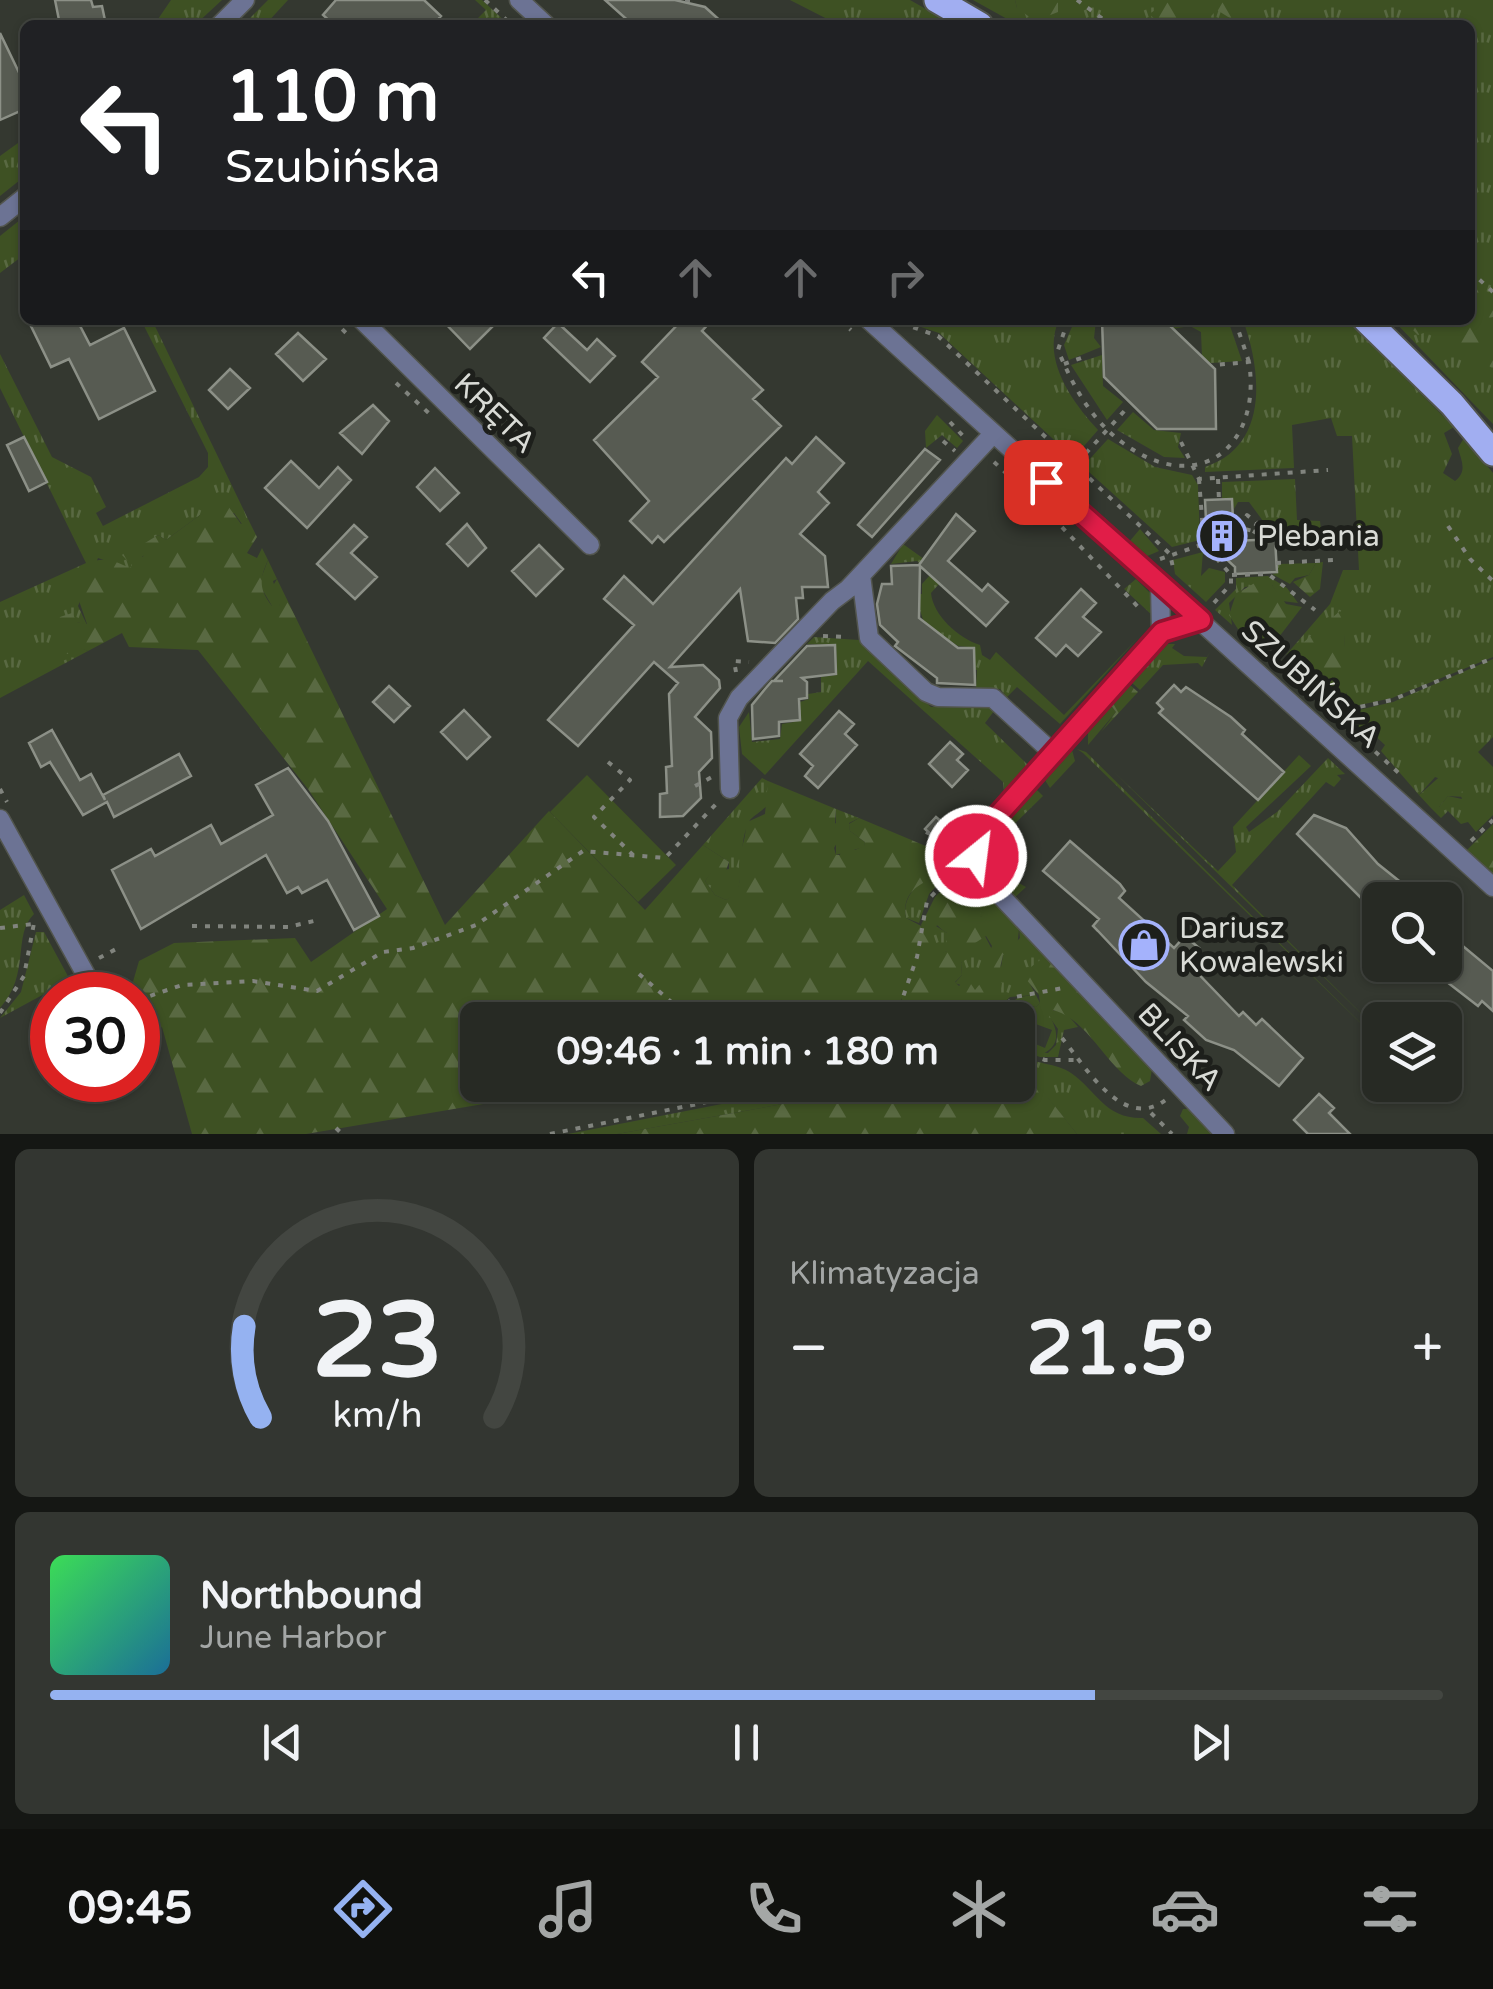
<!DOCTYPE html>
<html lang="pl">
<meta charset="utf-8">
<style>
:root{--surface:#272a24;--page:#333631;--text:#f1f3f6;--muted:#a4a7a6;--line:#434641;--accent:#95b2f1}
body{margin:0;font-family:"Varela Round",sans-serif;background:var(--page);color:var(--text);height:100vh;display:flex;flex-direction:column;font-size:38px;white-space:nowrap}
*{box-sizing:border-box;margin:0}
p{font-size:32px;color:var(--muted)}
.icon{flex:none;width:55px;height:55px;fill:none;stroke:currentColor;stroke-width:2;stroke-linecap:round;stroke-linejoin:round}
.map{position:relative;height:1134px;overflow:hidden}
.details{display:flex;flex-direction:column;gap:15px;padding:15px;background:#151714;flex:1}
.details>*{flex:none}
.top-card{position:absolute;left:20px;top:20px;width:1455px;height:305px;border-radius:15px;box-shadow:0 2px 8px #0004,0 0 0 2px var(--line);background:#202124;color:#fff;overflow:hidden}
.tools{position:absolute;left:1362px;top:882px;display:grid;gap:20px}
.tools a{display:grid;place-items:center;width:100px;height:100px;border-radius:15px;background:var(--surface);box-shadow:0 2px 8px #0004,0 0 0 2px var(--line);font-size:50px}
.speed{position:absolute;left:30px;top:972px;display:flex;gap:20px;font-size:50px;font-weight:700;text-align:center}
.speed>*{display:grid;place-content:center;width:130px;height:130px;border-radius:50%;background:var(--surface);box-shadow:0 2px 8px #0004,0 0 0 2px var(--line);line-height:1}
.speed .limit{border:15px solid #d22;background:#fff;color:#111}
.pin{position:absolute;display:grid;place-items:center;width:85px;height:85px;color:#fff;margin:-42px;border-radius:20px;box-shadow:0 5px 15px #0006}
.me{position:absolute;width:110px;margin:-55px;rotate:29deg;stroke-linejoin:round;filter:drop-shadow(0 0 8px #0008)}
.turn{display:flex;align-items:center;gap:35px;height:210px;padding:0 40px;font-size:45px}
.turn .icon{width:130px;height:130px;stroke-width:2.5}
.turn b{display:block;font-size:70px;line-height:85px}
.lanes{display:flex;align-items:center;height:95px;padding:0 40px;background:#0003;justify-content:center;gap:50px;direction:ltr}
.lanes .off{opacity:.35}
.big{font-size:75px;font-weight:700;line-height:1.1}
.details .widget{flex:1;display:flex;flex-direction:column;justify-content:center;gap:15px;min-width:0;padding:0 35px;border-radius:15px;background:var(--page)}
.details .dial{align-items:center;gap:0}
.dial svg{height:260px;overflow:visible;fill:none;stroke:var(--line);stroke-width:7;stroke-linecap:round;text-anchor:middle}
.dial text{fill:var(--text);stroke:none}
.song{display:flex;align-items:center;gap:30px}
.cover{width:120px;height:120px;border-radius:15px;background:linear-gradient(135deg,hsl(130 70% 55%),hsl(200 70% 35%))}
.played{height:10px;border-radius:5px;background:linear-gradient(90deg,var(--accent) 75%,var(--line) 75%)}
.keys{display:flex;justify-content:space-around;direction:ltr}
.heat{display:flex;justify-content:space-between;align-items:center;font-size:55px;direction:ltr}
.details .tiles{flex:1;display:grid;gap:15px;grid-template-columns:1fr 1fr}
.widget:last-child{grid-column:span 2}
.trip{position:absolute;left:460px;top:1002px;width:575px;height:100px;border-radius:15px;background:var(--surface);box-shadow:0 2px 8px #0004,0 0 0 2px var(--line);font-weight:700;line-height:100px;text-align:center}
.dock{display:flex;height:160px;justify-content:space-around;align-items:center;background:#10110e;color:var(--muted)}
.dock .icon{width:70px;height:70px}
.dock .current{color:var(--accent)}
.dock b{font-size:45px;color:var(--text)}
.map>svg:first-child{display:block}
.grass{fill:url(#grass-tufts)}
.forest{fill:url(#forest-firs)}
.pitch{fill:#3e5123}
.building{fill:#575b52;stroke:#8c9087;stroke-width:2.5}
.lines{fill:none;stroke-linecap:round;stroke-linejoin:round}
.minor-casing{stroke:#52554e;stroke-width:21}
.primary-casing{stroke:#52554e;stroke-width:29}
.path{stroke:#81847e;stroke-width:4;stroke-dasharray:5 8;stroke-linecap:butt}
.minor{stroke:#6c7394;stroke-width:18}
.primary{stroke:#a1aef1;stroke-width:25}
.route-casing{stroke:#92132f;stroke-width:25}
.route{stroke:#e11d48;stroke-width:18}
.labels{text-anchor:middle;stroke-width:10;stroke-linejoin:round;paint-order:stroke}
.street-label{font-size:30px;fill:#d9dbd6;stroke:#1d1f1b}
.poi-label{font-size:30px;fill:#d9dbd6;stroke:#1d1f1b;text-anchor:start}
</style>
<div class="map">
<svg width="1493" height="1134" viewBox="0 0 1493 1134">
<defs>
<pattern id="grass-tufts" width="24" height="20" patternUnits="userSpaceOnUse" patternTransform="scale(2.5)"><rect width="24" height="20" fill="#3e5123"/><path d="M3 7l-1-3M5 7V3M7 7l1-3M15 17l-1-3M17 17v-4M19 17l1-3" fill="none" stroke="#596942"/></pattern>
<pattern id="forest-firs" width="22" height="20" patternUnits="userSpaceOnUse" patternTransform="scale(2.5)"><rect width="22" height="20" fill="#3e5123"/><path d="M5 1l3.5 6h-7zM16 11l3.5 6h-7z" fill="#596942"/></pattern>
</defs>
<rect width="100%" height="100%" fill="#343830"/>
<path class="grass" d="M171,0H222L195,25H154Z
M268,0H288L265,25H255L249,19Z
M475,0H482L509,25H471L486,10Z
M790,0H910L954,25H839Z
M973,0H1015L1017,8L1058,12V0H1493V424L1393,320H1470V25H1018Z
M25,138V176L0,196V156Z
M25,216V254L0,273V236Z
M141,320H152L248,519L242,524L234,513L200,515L166,540L158,535L146,543L147,552L130,569L98,558L78,606L87,625L77,622V646L88,651L0,698V602L86,563L0,388V354L52,457L91,477L106,507L96,513L103,526L199,477L208,467V453Z
M900,320H1059C1041,359 1072,402 1098,430L1077,454L1066,451L939,333Z
M1075,320H1096L1094,338L1101,347L1069,360L1064,345Z
M1164,320H1228L1242,361L1211,363L1202,357L1201,332L1190,326L1172,329Z
M1243,320H1347L1454,427L1444,433L1452,454L1443,473L1455,481C1468,471 1461,460 1458,448L1464,438L1493,473V657L1392,698L1337,710L1347,699L1344,631L1286,655L1330,604L1343,570H1359L1352,436H1337L1331,418L1292,425L1294,468L1205,472V467C1269,446 1262,372 1243,320Z
M1102,355L1103,386L1123,402L1107,420L1071,365Z
M1133,412L1154,430L1181,433L1178,447L1185,458L1164,457L1117,430Z
M937,415L963,441L957,448L942,435L926,448L925,431Z
M1108,439L1155,467L1192,475L1198,485L1200,540L1172,547L1089,472L1086,463Z
M1295,479L1297,520L1320,521L1321,530L1264,534L1275,530L1274,522L1263,521L1249,502H1238L1234,509L1232,499L1222,498V482Z
M1140,529L1159,551L1145,557L1129,542Z
M903,544L924,559L939,584L931,593C933,615 958,638 980,645L982,655L990,660L996,652L1064,715L1138,638L1060,724L1017,687L1007,697L1000,689L946,692L976,688L977,670L971,669L969,647L958,646L924,623L915,594H922V584L931,574L917,561L891,564Z
M1203,552L1201,576L1209,568L1225,572V582L1206,602L1175,574L1173,560Z
M268,560L277,579L273,581L280,606H272L259,584Z
M1316,563L1309,575L1295,578L1290,584L1272,574L1278,573V564Z
M1268,576L1287,588L1298,603L1282,601L1272,585L1245,587L1229,603L1232,625L1215,610L1236,589V578Z
M1136,579L1152,595L1154,617L1124,589Z
M814,637L859,640L931,707L989,706L994,711L985,723L1030,767L1004,791L1003,782L868,661L765,775L742,754L739,727L749,712L752,742L780,739L782,724L794,722L800,702L809,699L808,694L821,692V677L837,675L836,645L807,644Z
M1168,644H1175L1172,648L1184,656L1207,657L1210,652L1202,667L1198,663L1163,665L1140,690L1130,681Z
M1493,659V737L1478,752L1493,767V815L1476,832L1468,822L1461,824L1448,811L1441,818L1430,807H1439L1448,796L1462,799L1457,785L1435,777L1419,795L1381,751L1385,745L1370,731L1365,736L1341,714L1393,702Z
M1110,704L1116,712L1088,745V728Z
M1077,749L1086,752L1380,1042L1083,753Z
M1072,750L1075,761L1050,788L1043,777Z
M1299,755L1311,766L1246,827L1249,832L1277,812L1328,758L1345,774L1337,775L1341,779L1334,787L1326,782L1232,885L1380,1032L1113,771L1218,871L1236,852L1233,827Z
M762,778L768,781V805C764,809 751,818 750,820C738,840 744,873 737,894L726,900L715,895L705,881L711,872L729,869V862L703,845Z
M1035,788L1043,796L999,839L1013,880L1026,887L1013,899C983,866 972,853 1006,817C1015,807 1024,795 1035,788Z
M836,809L859,818L849,823L850,831L865,842L864,847L836,855Z
M947,844L962,858L929,894L919,923L906,918C900,892 928,877 945,861L940,852Z
M967,863L980,887L1012,921L996,922L980,916L979,909L936,926L947,933L950,942L947,951L938,955L921,925L935,897Z
M24,895L34,914C12,935 31,974 0,1008V910Z
M1019,929L1037,948L1041,960L1027,978L1040,1003L1036,1007L1022,1005L1010,1015L1015,1020H988L1019,997L1034,995L1010,997L986,1019L978,1020L985,1016L975,990L955,983L962,975L961,963L970,954L963,949L985,936L1001,967L1003,955L1020,938Z
M36,932H44L70,980L0,1018L21,992Z
M1052,1010L1066,1013L1078,1027L1064,1030L1058,1057H1040L1018,1049L1020,1038L1033,1043L1031,1052L1048,1053L1056,1045L1058,1029L1048,1015Z
M1018,1055C1034,1064 1057,1063 1071,1073C1098,1092 1105,1119 1143,1118L1161,1134H1077L1018,1061Z
M819,1085H888L617,1134H568Z
M1183,1109H1191L1213,1134H1187L1189,1127L1180,1116Z"/>
<path class="forest" d="M1015,0H1058V12L1035,21L1017,8Z
M1171,0H1253L1260,1L1262,13L1251,25H1241L1217,10L1202,25H1188L1185,20L1162,25L1149,14Z
M1470,266L1482,275L1486,291L1493,294V317L1488,319L1493,320V369L1449,335L1435,329L1418,335L1412,329L1415,320H1470Z
M228,506L241,524L248,519L257,537L247,553L257,558L262,548L268,560C259,580 259,589 272,606H280L271,589L277,579L445,925L549,811L645,910L703,845L729,862L724,876L711,873L705,881L715,895L726,900C747,888 736,875 740,856C742,843 747,837 745,823L765,814L768,781L836,809L835,823L845,829L834,848L836,855H840L842,842L855,850L864,846L865,842L850,831L849,824L859,818L940,852L943,868L938,878C918,882 901,895 906,918L925,928L938,954L947,951V933C919,916 939,896 955,877L965,878L984,901L980,916L1012,921L1019,929L1017,948L1003,955L999,972L990,974L986,961L992,946L986,936L964,950L973,945L977,951L961,963L962,975L955,982L959,986L967,978L975,990L984,979L1002,983L1000,994L994,996L992,1006L978,1020H900L902,998L890,1020H478V1085H556L549,1093L306,1134H192L162,1027L151,1033L138,1006V995L130,992L139,961L174,943L295,938L311,962L387,909L308,789L198,650L129,647L122,633L88,651L77,647L74,653L66,654C54,642 53,632 60,617L72,613L77,622L87,624L76,592L86,564C103,556 113,560 130,568L132,565L122,555L125,552L143,557L145,543L158,535L166,540L200,515Z
M1323,562L1320,589L1310,597L1293,582L1309,575L1316,563Z
M1258,581L1272,585L1286,604L1302,607L1272,646L1241,634L1229,615L1236,594Z
M1340,611L1348,620C1336,651 1362,682 1337,710L1311,697L1276,666Z
M1129,684L1138,692L1101,732L1116,712L1110,704Z
M1445,772L1454,774L1465,797L1448,796L1439,807H1430L1419,795Z
M1011,823L1016,825L1009,833V870L1018,879L1004,876L999,839Z
M1493,824V874L1467,850Z
M1037,948L1152,1069L1150,1081L1141,1086C1108,1072 1089,1019 1053,1010L1049,1015C1060,1033 1060,1049 1037,1056L1031,1052L1033,1043L1045,1048L1052,1030L1033,1023L1028,1038L1018,1042V1020L1010,1015L1014,1007H1036L1040,1003L1039,995L1017,968L1031,967L1040,960Z
M1019,1061L1077,1134H617L888,1085H1018Z"/>
<path class="pitch" d="M587,775L676,865L638,902L550,812Z"/>
<path class="building" d="M55,0H91L93,7L102,6L106,25H60Z
M336,0H424L441,16L433,25H334L323,15Z
M605,0H675L705,7L725,25H633Z
M0,33L25,85V109L0,120Z
M28,320H77L90,345L124,328L155,391L99,419L69,359L51,367Z
M442,320H499L470,349Z
M682,320H712L702,331L763,390L753,399L781,426L664,542L658,536L652,543L630,521L649,501L594,440L658,377L642,362Z
M1102,320H1164L1215,369L1216,429H1157L1104,377Z
M558,323L587,350L597,339L615,356L590,382L544,338Z
M298,333L326,359L303,381L276,354Z
M230,369L250,388L228,409L209,390Z
M373,405L389,421L362,454L340,433Z
M24,437L47,482L29,491L7,445Z
M816,437L844,463L818,492L829,503L800,534L825,556L828,587H802L803,598H796L798,619L775,643L748,641L740,589L670,667L703,665L719,680L720,688L695,717L711,732L712,758L699,772L701,798L683,816L660,817V794L667,793L666,767L672,766L669,694L678,683L654,662L578,746L548,720L634,625L604,599L624,576L653,604L786,458L792,464Z
M925,449L940,460L872,537L858,525Z
M291,461L319,488L338,467L351,480L307,528L265,488Z
M435,468L459,493L440,511L417,487Z
M1232,499L1234,541L1275,539L1277,572L1235,574V567L1207,541L1205,500Z
M956,514L975,531L948,561L982,591L988,584L1008,602L986,626L920,566L919,618L958,648H974L975,685L937,683V678L895,646L898,642L880,625L877,604L882,584H892L891,566L919,565Z
M467,524L486,548L468,566L447,544Z
M354,525L367,537L351,553L377,577L355,599L317,564Z
M539,545L563,569L536,596L512,571Z
M1081,589L1096,603L1083,617L1101,632L1078,656L1066,645L1056,656L1036,638Z
M835,645L836,674L802,678L807,682V698L799,699L800,720L779,722V736L753,739L752,705L765,689L772,681H783H774L807,646Z
M1174,685L1181,692L1186,687L1231,717L1245,730L1242,734L1284,772L1258,800L1159,713L1163,709L1157,703Z
M389,686L410,706L394,722L373,702Z
M464,710L490,737L467,759L441,732Z
M839,711L854,724L845,734L857,745L818,788L805,776L813,766L800,754Z
M52,730L80,780L91,774L105,800L103,795L179,754L191,776L114,817L107,802L83,815L50,762L41,767L29,743Z
M950,742L963,754L957,760L968,770L952,787L929,764Z
M288,768L328,821L379,916L354,930L327,880L302,893L298,887L287,893L266,855L141,929L112,870L151,849L155,856L211,825L221,844L273,815L256,785Z
M1314,815L1346,828L1378,864L1423,900H1380V908L1371,900L1367,904L1297,834Z
M936,817L949,828L937,840L925,829Z
M1070,841L1120,884L1125,891L1119,898L1174,948L1185,936L1199,948L1187,962L1239,1016L1243,1012L1256,1025L1262,1019L1303,1058L1279,1086L1234,1050L1206,1040L1184,1020L1188,1016L1146,982L1098,931L1093,926L1099,919L1043,871Z
M1458,942L1493,971V1011L1482,1001L1478,1006L1425,965H1445V956Z
M1319,1094L1334,1108L1329,1113L1350,1134H1308L1294,1120Z"/>
<g class="lines">
<g class="minor-casing">
<path id="minor" d="M519,0L546,25
M220,25L245,0
M0,217L25,197
M362,320L590,545
M869,320L1493,887
M861,575L869,638L926,692L938,697L993,698L1053,753
M1160,585L1161,632
M1201,621L1161,632L989,823L976,856L985,879L1225,1134
M730,789L728,718L739,698L832,601L848,589L993,434
M0,819L97,995"/>
</g>
<g class="primary-casing">
<path id="primary" d="M937,0L980,25
M1366,320L1452,404L1493,453"/>
</g>
<path class="path" d="M485,0L512,25
M685,0H698
M1077,0L1111,25
M1470,271L1493,292
M333,320L347,334
M840,320L851,330
M1068,320L1058,350C1073,386 1091,420 1123,443C1198,498 1262,447 1249,362L1214,365
M1235,320L1249,362
M901,323L938,336L1170,554L1174,572
M1064,364L1087,356
M396,383L433,417
M950,422L964,437
M943,441L955,451
M1181,442L1199,479L1328,470
M994,462L1020,486
M1077,463L1128,407
M1199,479L1204,544
M1218,479L1219,500
M1035,499L1142,611
M1233,526L1253,531L1257,523L1247,515L1242,525
M1448,526L1470,559L1493,581
M1253,531L1262,536L1332,534
M1276,545L1332,542
M1160,559L1204,544L1231,575V584L1212,605
M1276,563L1333,560
M1232,575L1268,574L1315,610
M823,636L849,637
M736,672L734,661L749,662
M1327,708L1401,775
M1335,712L1392,700L1493,658
M608,762L630,780L594,817L633,855
M695,786L712,777
M0,789L7,802
M926,832L949,844
M1471,841L1493,820
M958,854L949,844L962,835
M192,926L288,927L318,920
M0,928L33,924
M99,958L118,948
M639,974L692,1020
M138,1000L182,985L253,981L317,991L383,952L413,948L476,925L583,851L665,858L717,803
M0,1013L24,976L34,923
M895,1020L917,957L927,901L962,864
M986,1020L1015,997L1063,988
M1062,1038C1087,1069 1125,1134 1168,1098
M1018,1051L1045,1060H1080
M766,1085L771,1089L806,1085
M1151,1113L1172,1134
M336,1128L342,1134
M550,1134L771,1089"/>
<use href="#minor" class="minor"/>
<use href="#primary" class="primary"/>
</g>
<g class="lines">
<g class="route-casing">
<path id="route" d="M976,856L990,824L1162,632L1201,620L1046,482"/>
</g>
<use href="#route" class="route"/>
</g>
<defs>
<g id="building-ring" transform="scale(2.5)"><circle r="9.5" fill="#1d1f1b" stroke="#a4b2fc" stroke-width="1.5"/><path d="M-4-6H4V6H1V3H-1V6H-4ZM-2.5-4.3h1.7v1.8h-1.7ZM.8-4.3h1.7v1.8H.8ZM-2.5-1h1.7V.8h-1.7ZM.8-1h1.7V.8H.8Z" fill="#a4b2fc"/></g>
<g id="shop-ring" transform="scale(2.5)"><circle r="9.5" fill="#1d1f1b" stroke="#a4b2fc" stroke-width="1.5"/><path d="M-5-2.5h2.3a2.7 3.5 0 0 1 5.4 0H5L5.5 6h-11ZM-1.5-2.5h3a1.5 2.3 0 0 0-3 0Z" fill="#a4b2fc"/></g>
</defs>
<g fill-rule="evenodd">
<use href="#building-ring" x="1222" y="536"/>
<use href="#shop-ring" x="1144" y="945"/>
</g>
<g class="labels">
<g class="street-label">
<text transform="translate(495 413) rotate(44)" y="10">KRĘTA</text>
<text transform="translate(1311 684) rotate(42)" y="10">SZUBIŃSKA</text>
<text transform="translate(1180 1047) rotate(47)" y="10">BLISKA</text>
</g>
<g class="poi-label">
<text x="1257" y="546">Plebania</text>
<text x="1179" y="938">Dariusz<tspan x="1179" dy="34">Kowalewski</tspan></text>
</g>
</g>
</svg>
<div class="tools">
<a><svg class="icon" aria-label="search" viewBox="0 0 24 24"><circle cx="10" cy="10" r="6"/><path d="M15 15l6 6"/></svg></a>
<a><svg class="icon" aria-label="layers" viewBox="0 0 24 24"><path d="M12 4l9 5-9 5-9-5zM3 14l9 5 9-5"/></svg></a>
</div>
<div class="speed"><div class="limit">30</div></div>
<div class="pin" style="left:1046px;top:482px;background:#d93025"><svg class="icon" aria-label="arrive" viewBox="0 0 24 24"><path d="M6 21V4h12l-3 4 3 4H6"/></svg></div>
<svg class="me" style="left:976px;top:856px" viewBox="-20 -20 40 40"><circle r="17" fill="#e11d48" stroke="#fff" stroke-width="3"/><path d="M0-11L8 9 0 5-8 9z" fill="#fff"/></svg>
<div class="trip">09:46 · 1 min · 180 m</div>
<div class="top-card">
<div class="turn"><svg class="icon" aria-label="left" viewBox="0 0 24 24"><path d="M17 20v-9H6M10 6l-5 5 5 5"/></svg><div><b>110 m</b>Szubińska</div></div>
<div class="lanes"><svg class="icon" aria-label="left" viewBox="0 0 24 24"><path d="M17 20v-9H6M10 6l-5 5 5 5"/></svg><svg class="icon off" aria-label="ahead" viewBox="0 0 24 24"><path d="M12 20V5M6 11l6-6 6 6"/></svg><svg class="icon off" aria-label="ahead" viewBox="0 0 24 24"><path d="M12 20V5M6 11l6-6 6 6"/></svg><svg class="icon off" aria-label="right" viewBox="0 0 24 24"><path d="M7 20v-9h11M14 6l5 5-5 5"/></svg></div>
</div>
</div>
<section class="details">
<div class="tiles">
<div class="widget dial"><svg viewBox="0 0 100 80">
<path d="M14 69A42 42 0 1 1 86 69"/>
<path d="M14 69A42 42 0 0 1 9 41" stroke="#95b2f1"/>
<text x="50" y="56" font-size="32" font-weight="700">23</text>
<text x="50" y="72" font-size="11">km/h</text>
</svg></div>
<div class="widget"><p>Klimatyzacja</p>
<div class="heat"><a>−</a><b class="big">21.5°</b><a>+</a></div>
</div>
<div class="widget">
<div class="song"><i class="cover"></i><div><b>Northbound</b><p>June Harbor</p></div></div>
<div class="played"></div>
<div class="keys"><svg class="icon" aria-label="previous" viewBox="0 0 24 24"><path d="M18 5L8 12l10 7zM5 5v14"/></svg><svg class="icon" aria-label="pause" viewBox="0 0 24 24"><path d="M8 5v14M16 5v14"/></svg><svg class="icon" aria-label="next" viewBox="0 0 24 24"><path d="M6 5l10 7-10 7zM19 5v14"/></svg></div>
</div>
</div>
</section>
<nav class="dock">
<b>09:45</b>
<svg class="icon current" aria-label="directions" viewBox="0 0 24 24"><path d="M12 3l9 9-9 9-9-9zM9 14v-3h6M13 9l2 2-2 2"/></svg>
<svg class="icon" aria-label="music" viewBox="0 0 24 24"><path d="M9 18V5l10-2v13"/><circle cx="6" cy="18" r="3"/><circle cx="16" cy="16" r="3"/></svg>
<svg class="icon" aria-label="phone" viewBox="0 0 24 24"><path d="M5 4h4l2 5-3 2q2 4 5 5l2-3 5 2v4C11 20 4 13 5 4z"/></svg>
<svg class="icon" aria-label="climate" viewBox="0 0 24 24"><path d="M12 3v18M4 7l16 10M4 17L20 7"/></svg>
<svg class="icon" aria-label="car" viewBox="0 0 24 24"><path d="M5 17H2v-5l4-1 3-4h7l3 4 3 1v5h-3M9 17h6M6 11h13"/><circle cx="7" cy="17" r="2"/><circle cx="17" cy="17" r="2"/></svg>
<svg class="icon" aria-label="filters" viewBox="0 0 24 24"><path d="M4 7h16M4 17h16"/><circle cx="9" cy="7" r="2"/><circle cx="15" cy="17" r="2"/></svg>
</nav>
